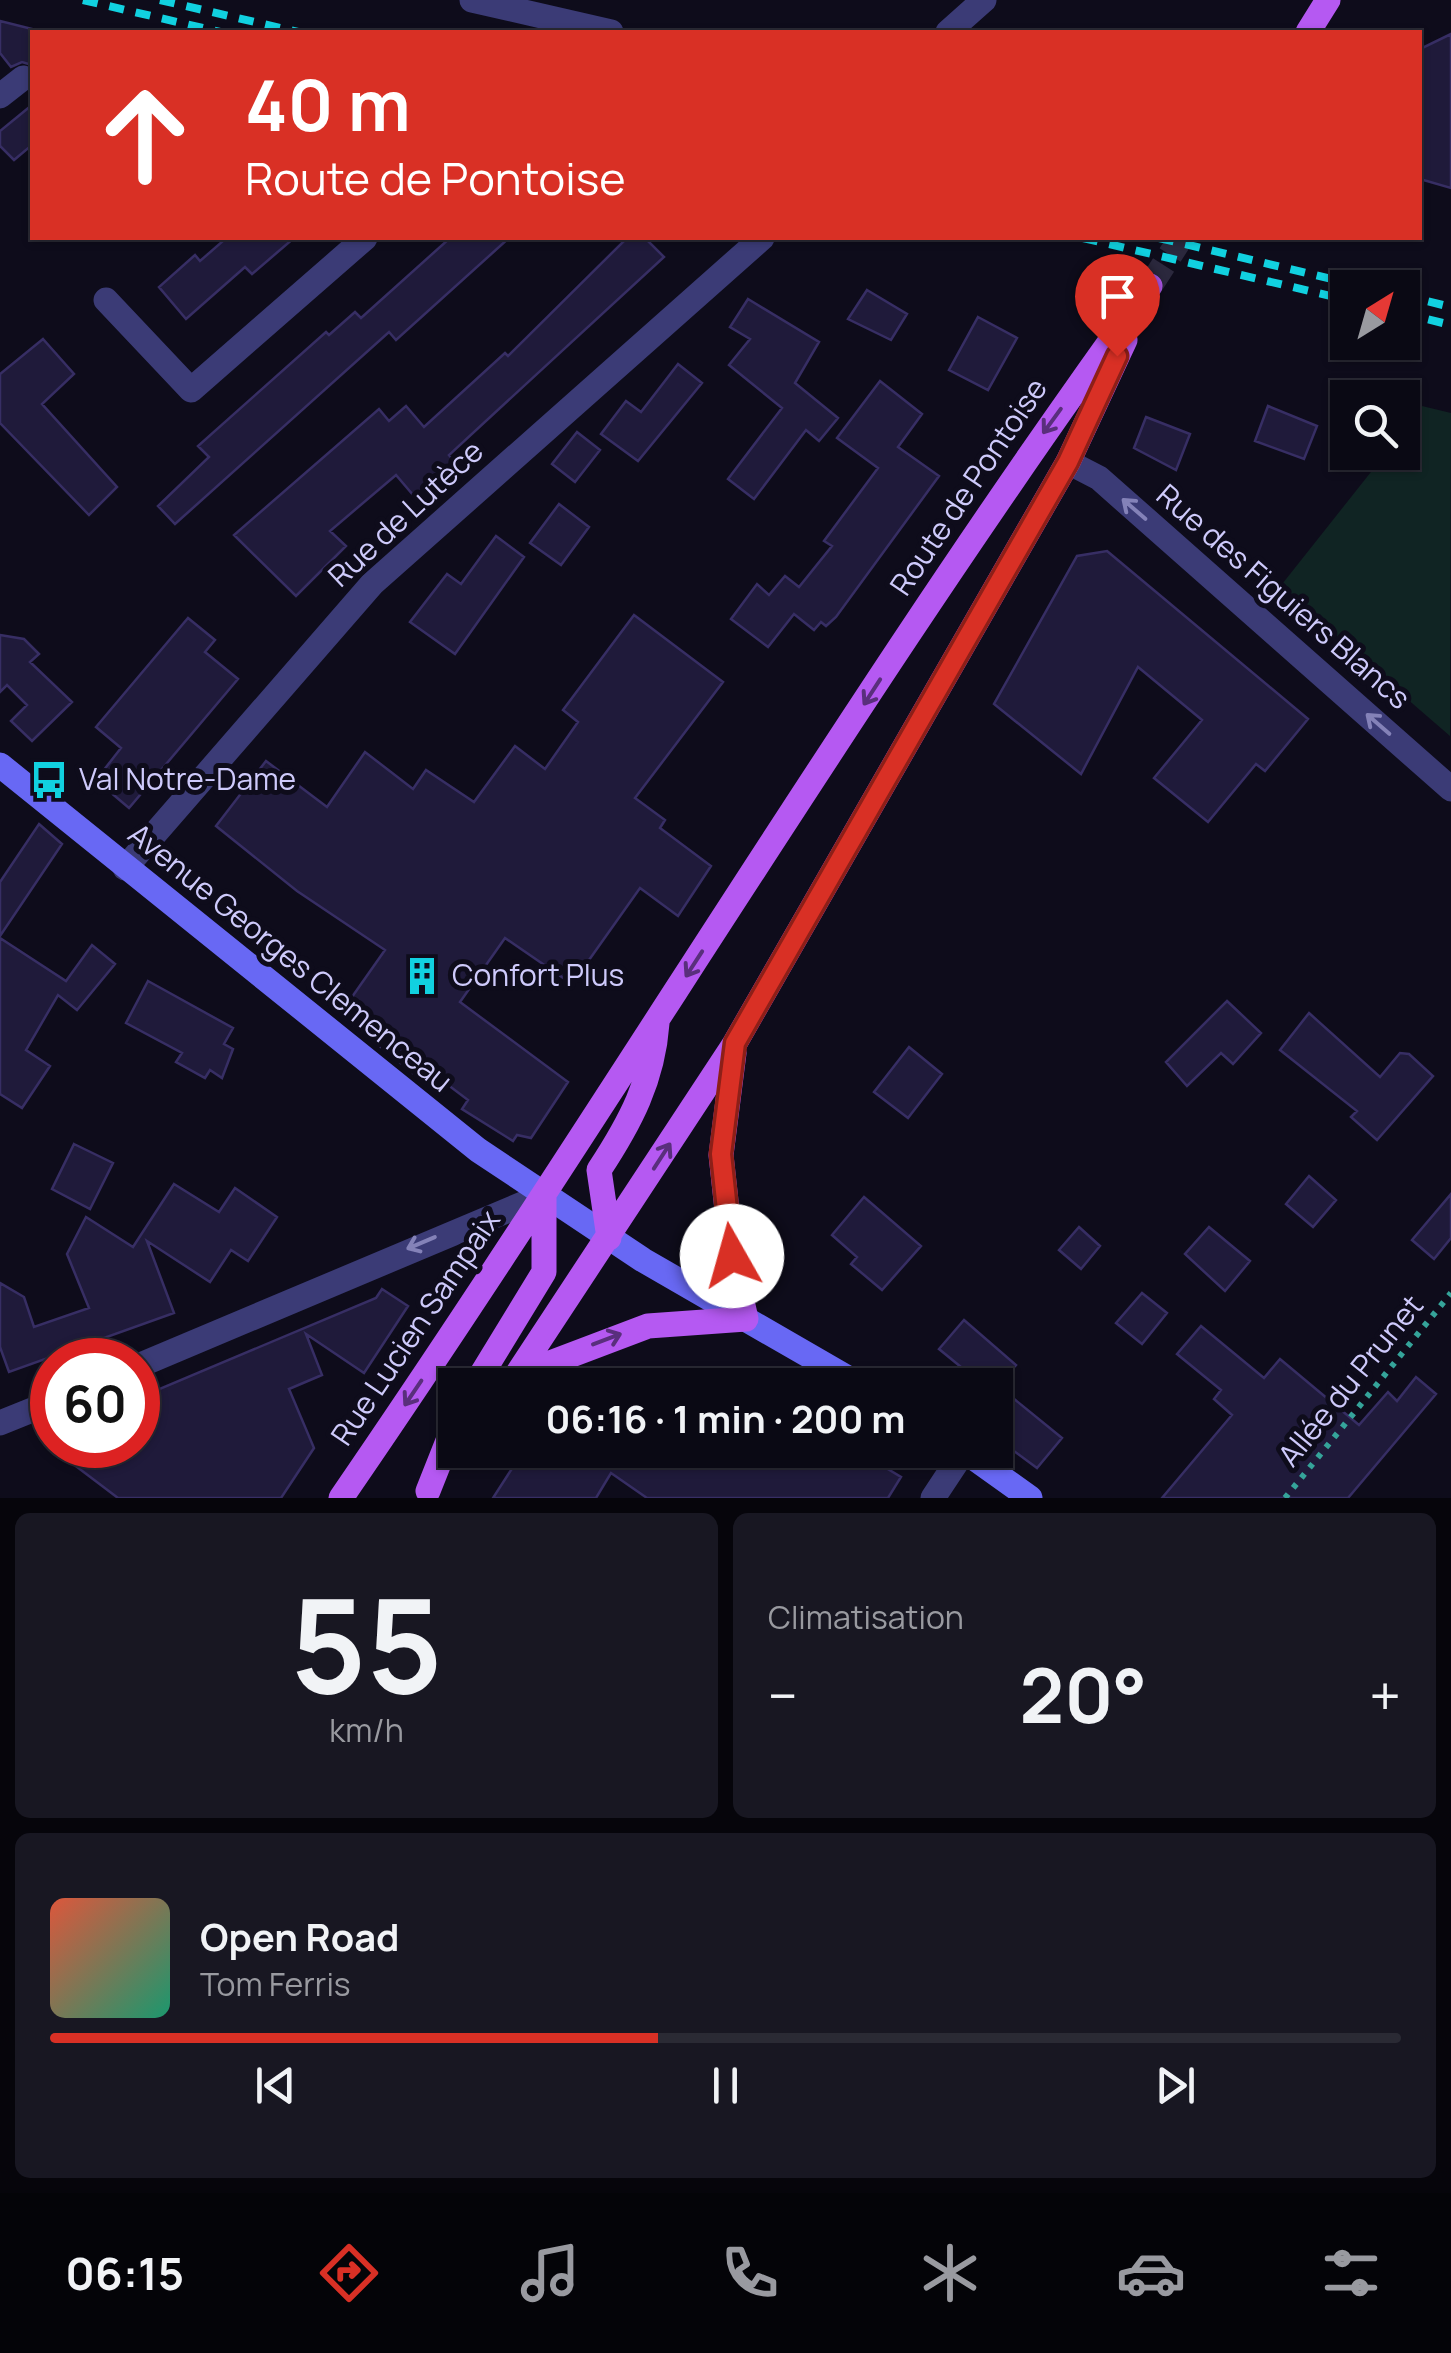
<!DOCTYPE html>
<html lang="fr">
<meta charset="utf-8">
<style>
:root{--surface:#0a0914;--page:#181722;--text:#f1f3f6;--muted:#999aa0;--line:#2a2a34;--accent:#d93025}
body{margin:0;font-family:Manrope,sans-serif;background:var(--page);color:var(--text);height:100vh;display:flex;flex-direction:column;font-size:38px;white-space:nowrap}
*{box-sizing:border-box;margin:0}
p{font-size:32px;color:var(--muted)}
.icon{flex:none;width:55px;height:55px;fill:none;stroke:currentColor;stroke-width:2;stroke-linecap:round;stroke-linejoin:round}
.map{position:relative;height:1498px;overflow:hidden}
.side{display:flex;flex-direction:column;gap:15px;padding:15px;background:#06050b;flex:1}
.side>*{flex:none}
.top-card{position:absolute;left:30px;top:30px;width:1392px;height:210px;border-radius:0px;box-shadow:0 2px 8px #0004,0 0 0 2px var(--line);background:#d93025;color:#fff;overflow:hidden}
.needle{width:65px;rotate:37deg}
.tools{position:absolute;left:1330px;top:270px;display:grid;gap:20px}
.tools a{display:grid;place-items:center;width:90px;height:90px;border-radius:0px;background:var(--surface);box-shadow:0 2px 8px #0004,0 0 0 2px var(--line);font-size:50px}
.speed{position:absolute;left:30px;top:1338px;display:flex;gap:20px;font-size:50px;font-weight:700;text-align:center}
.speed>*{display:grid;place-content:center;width:130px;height:130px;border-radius:50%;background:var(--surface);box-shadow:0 2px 8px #0004,0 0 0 2px var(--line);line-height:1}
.speed .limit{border:15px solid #d22;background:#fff;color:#111}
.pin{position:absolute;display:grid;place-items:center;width:85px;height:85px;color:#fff;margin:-102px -42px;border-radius:50% 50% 50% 0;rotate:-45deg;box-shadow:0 0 10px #0007}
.pin .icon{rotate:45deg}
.me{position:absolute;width:110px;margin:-55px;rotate:353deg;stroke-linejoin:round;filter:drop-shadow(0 0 8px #0008)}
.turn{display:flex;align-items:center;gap:35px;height:210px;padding:0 50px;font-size:45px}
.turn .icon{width:130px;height:130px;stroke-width:2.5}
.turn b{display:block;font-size:70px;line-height:85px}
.big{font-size:75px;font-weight:700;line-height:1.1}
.side .card{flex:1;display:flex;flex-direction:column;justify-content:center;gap:15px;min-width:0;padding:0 35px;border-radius:15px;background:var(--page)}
.side .dial{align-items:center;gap:0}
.dial b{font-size:130px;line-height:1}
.song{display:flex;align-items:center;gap:30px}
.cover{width:120px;height:120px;border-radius:15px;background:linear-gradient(135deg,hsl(10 70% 55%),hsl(160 70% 35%))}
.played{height:10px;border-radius:5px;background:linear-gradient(90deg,var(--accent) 45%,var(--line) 45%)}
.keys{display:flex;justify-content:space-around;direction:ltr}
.heat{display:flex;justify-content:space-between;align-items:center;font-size:55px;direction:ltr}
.side .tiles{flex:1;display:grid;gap:15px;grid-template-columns:1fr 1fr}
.card:last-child{grid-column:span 2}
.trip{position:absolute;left:438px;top:1368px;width:575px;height:100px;border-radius:0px;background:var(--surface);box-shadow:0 2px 8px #0004,0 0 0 2px var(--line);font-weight:700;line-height:100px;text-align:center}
.menu{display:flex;height:160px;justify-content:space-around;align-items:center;background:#040408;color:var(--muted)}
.menu .icon{width:70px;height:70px}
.menu .selected{color:var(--accent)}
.menu b{font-size:45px;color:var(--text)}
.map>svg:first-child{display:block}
.green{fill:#102423}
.building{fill:#1f1a3a;stroke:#372e64;stroke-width:2.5}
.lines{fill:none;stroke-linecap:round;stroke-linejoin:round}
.primary-tunnel{stroke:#2b283d;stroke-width:25;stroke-dasharray:25 12;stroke-linecap:butt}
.path{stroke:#35a49a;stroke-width:6;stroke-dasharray:5 8;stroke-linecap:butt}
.street{stroke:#3b3b76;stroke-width:25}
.secondary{stroke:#6868f4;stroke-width:25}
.primary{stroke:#b559f2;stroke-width:25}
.rail{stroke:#11d1e0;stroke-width:8;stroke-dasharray:15 12;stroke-linecap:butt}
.oneway{stroke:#592f7c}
.oneway2{stroke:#8482b8}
.route-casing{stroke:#8d1f18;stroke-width:25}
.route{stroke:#d93025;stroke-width:18}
.labels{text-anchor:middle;stroke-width:10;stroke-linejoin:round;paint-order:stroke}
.street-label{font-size:30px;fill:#cecafb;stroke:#0e0c1b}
.poi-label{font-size:30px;fill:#cecafb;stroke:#0e0c1b;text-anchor:start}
</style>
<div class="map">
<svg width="1451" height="1498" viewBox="0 0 1451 1498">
<rect width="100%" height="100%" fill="#0e0c1b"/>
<path class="green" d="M1422,406L1451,413L1450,736L1279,588L1386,453L1402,452L1403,431Z"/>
<path class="building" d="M0,21L32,29V65L22,62L11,67L0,53Z
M1451,34V188L1420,179V49Z
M32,105V145L14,160L0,146V131Z
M220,238H294L252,274L245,267L186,319L159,287L195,255L200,261L223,241Z
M450,238H509L396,340L389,332L175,524L158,506L209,457L198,446L326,332L329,335L355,312L361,318Z
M627,238H645L664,257L449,455L465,474L425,509L396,475L330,531L346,546L296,596L234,535L379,409L389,421L406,406L424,427L505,353L508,356Z
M867,290L907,314L891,340L848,319Z
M748,299L819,342L795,383L838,418L819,441L806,430L754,499L728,479L782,408L729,365L750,339L730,327Z
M978,317L1017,338L988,390L949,370Z
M43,339L74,374L42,404L117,487L89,515L0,423V374Z
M678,364L702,383L638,461L601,434L626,401L641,412Z
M880,381L922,414L898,447L939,476L836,617L826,626L821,622L814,630L794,614L768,647L731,619L757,584L769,595L785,576L799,587L832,546L824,541L878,468L837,438Z
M1268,406L1317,426L1304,459L1255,441Z
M1146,417L1190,434L1176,470L1134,448Z
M577,432L600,450L575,482L552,464Z
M559,504L589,527L561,565L530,543Z
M496,536L524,557L455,654L410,622L447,574L461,584Z
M1107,551L1308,719L1265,771L1256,764L1208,822L1154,778L1202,720L1138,667L1081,774L994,704L1077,556Z
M634,615L723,682L635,798L665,820L660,828L711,866L678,916L640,888L572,984L505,938L460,1002L568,1082L531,1138L517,1135L513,1141L462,1109L468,1100L419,1063L413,1073L340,1014L385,950L297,891L216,826L266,761L327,807L365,752L413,789L426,770L474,802L515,746L545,769L578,722L563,710Z
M188,618L215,640L205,652L238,679L129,808L96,780L121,748L96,727Z
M0,635L24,639L39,654L30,662L72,702L32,741L11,721L27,705L7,685L0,692Z
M39,824L62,844L0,936V882Z
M0,938L66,981L92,945L115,964L77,1010L58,995L26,1050L50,1066L22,1108L0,1094Z
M148,981L233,1028L224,1044L233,1049L222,1078L210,1070L205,1078L176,1062L182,1053L126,1023Z
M1227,1001L1261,1033L1233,1064L1221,1053L1187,1086L1166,1062Z
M1309,1013L1380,1077L1400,1053L1409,1054L1433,1076L1377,1140L1351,1117L1357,1111L1280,1050Z
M909,1047L942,1074L908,1118L874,1092Z
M74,1144L113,1163L90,1209L52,1189Z
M1309,1176L1336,1200L1313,1227L1286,1204Z
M174,1184L219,1212L235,1188L277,1217L248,1261L231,1250L210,1282L147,1241L174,1313L9,1372L0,1347V1283L24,1297L34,1327L89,1308L67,1254L86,1217L133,1247Z
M1451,1194V1238L1434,1259L1412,1240Z
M864,1197L921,1246L882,1290L851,1264L857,1257L832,1235Z
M1079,1227L1100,1246L1081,1269L1059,1250Z
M1209,1227L1250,1261L1225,1291L1185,1254Z
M382,1289L408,1306L364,1373L306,1334L322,1375L289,1389L314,1448L281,1498H118L48,1445H138V1398L376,1298Z
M1142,1293L1167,1313L1142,1344L1116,1323Z
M964,1320L1016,1365L997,1385L1062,1438L1037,1468L995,1437V1385H983L939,1349Z
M1201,1326L1264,1378L1280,1359L1359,1425L1388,1392L1397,1401L1416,1377L1436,1394L1348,1498H1162L1232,1415L1214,1399L1221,1390L1177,1354Z
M524,1450H856L901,1477L888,1498H647L611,1473L596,1498H493Z"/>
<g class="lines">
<path class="primary-tunnel" d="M1150,286L1181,238"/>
<path class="path" d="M1285,1498L1451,1293"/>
<path class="street" d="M472,0L611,32
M948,32L984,0
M0,96L23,78
M106,300L191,390L365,238
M1068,462L1099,478L1451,789
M125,868L372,584L762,238
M138,1366L544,1195
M0,1423L52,1402
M933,1498L964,1451"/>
<path class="secondary" d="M0,765L478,1150L643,1260L860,1385
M963,1450L1030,1498"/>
<path class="primary" d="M1308,32L1328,0
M609,1238L599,1170C630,1123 653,1080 657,1023
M516,1376L648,1326L746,1319L732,1256L721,1155L734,1053
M475,1385L544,1272V1195
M510,1385L735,1043L1068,462L1125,340
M428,1491L455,1423
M341,1498C616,1098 864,679 1150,286"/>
<path class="rail" d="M83,0L220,32
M160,0L298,32
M1083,238L1348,300
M1159,238L1370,288
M1402,295L1451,307
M1402,313L1451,325"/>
</g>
<defs><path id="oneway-shaft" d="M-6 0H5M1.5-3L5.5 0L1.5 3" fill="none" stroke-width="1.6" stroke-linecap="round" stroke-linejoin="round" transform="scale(2.5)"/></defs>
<g class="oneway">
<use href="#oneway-shaft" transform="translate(1052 421) rotate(126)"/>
<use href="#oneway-shaft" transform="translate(872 692) rotate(123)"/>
<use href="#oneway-shaft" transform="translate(694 964) rotate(123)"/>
<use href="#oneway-shaft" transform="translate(662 1156) rotate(-57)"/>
<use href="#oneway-shaft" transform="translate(607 1339) rotate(-21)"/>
<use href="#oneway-shaft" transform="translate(413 1393) rotate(124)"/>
</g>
<g class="oneway2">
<use href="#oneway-shaft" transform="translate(1134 509) rotate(-139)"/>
<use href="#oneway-shaft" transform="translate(1378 724) rotate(-139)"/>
<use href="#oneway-shaft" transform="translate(421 1243) rotate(157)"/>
</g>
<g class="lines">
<g class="route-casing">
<path id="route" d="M732,1256L721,1154L735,1043L1068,462L1117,356"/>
</g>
<use href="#route" class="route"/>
</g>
<defs>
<g id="bus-bare" transform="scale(3)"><path d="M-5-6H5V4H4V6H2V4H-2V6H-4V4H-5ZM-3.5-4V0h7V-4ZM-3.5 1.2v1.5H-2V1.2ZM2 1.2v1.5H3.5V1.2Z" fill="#11d1e0" stroke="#0e0c1b" stroke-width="2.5" paint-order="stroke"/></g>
<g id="building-bare" transform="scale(3)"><path d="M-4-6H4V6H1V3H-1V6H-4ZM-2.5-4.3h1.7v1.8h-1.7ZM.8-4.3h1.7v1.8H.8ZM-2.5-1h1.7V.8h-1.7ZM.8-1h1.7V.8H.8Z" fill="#11d1e0" stroke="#0e0c1b" stroke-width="2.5" paint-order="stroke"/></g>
</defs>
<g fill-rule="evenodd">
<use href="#bus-bare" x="49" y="780"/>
<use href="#building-bare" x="422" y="976"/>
</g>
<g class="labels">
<g class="street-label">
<text transform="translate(969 487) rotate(-56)" y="10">Route de Pontoise</text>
<text transform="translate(406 514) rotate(-43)" y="10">Rue de Lutèce</text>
<text transform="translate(1283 597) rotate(41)" y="10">Rue des Figuiers Blancs</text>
<text transform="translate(290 958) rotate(39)" y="10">Avenue Georges Clemenceau</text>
<text transform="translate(416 1328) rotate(-56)" y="10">Rue Lucien Sampaix</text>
<text transform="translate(1351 1381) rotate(-51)" y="10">Allée du Prunet</text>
</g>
<g class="poi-label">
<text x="79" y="790">Val Notre-Dame</text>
<text x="452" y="986">Confort Plus</text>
</g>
</g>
</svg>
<div class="tools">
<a><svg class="needle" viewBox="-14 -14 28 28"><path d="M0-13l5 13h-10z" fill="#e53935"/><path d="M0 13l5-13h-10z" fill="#999aa0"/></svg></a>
<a><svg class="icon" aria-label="search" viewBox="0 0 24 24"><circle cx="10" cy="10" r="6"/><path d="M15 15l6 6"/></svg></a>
</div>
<div class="speed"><div class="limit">60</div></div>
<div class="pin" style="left:1117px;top:356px;background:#d93025"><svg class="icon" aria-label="arrive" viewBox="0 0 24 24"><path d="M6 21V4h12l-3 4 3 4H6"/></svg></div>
<svg class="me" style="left:732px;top:1256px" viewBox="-20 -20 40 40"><circle r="19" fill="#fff"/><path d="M0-13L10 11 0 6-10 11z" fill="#d93025"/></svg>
<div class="trip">06:16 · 1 min · 200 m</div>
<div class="top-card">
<div class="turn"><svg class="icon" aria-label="ahead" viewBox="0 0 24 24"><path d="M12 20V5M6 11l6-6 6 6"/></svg><div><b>40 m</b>Route de Pontoise</div></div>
</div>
</div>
<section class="side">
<div class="tiles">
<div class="card dial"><b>55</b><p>km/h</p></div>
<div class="card"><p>Climatisation</p>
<div class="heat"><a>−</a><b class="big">20°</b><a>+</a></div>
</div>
<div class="card">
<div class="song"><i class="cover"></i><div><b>Open Road</b><p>Tom Ferris</p></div></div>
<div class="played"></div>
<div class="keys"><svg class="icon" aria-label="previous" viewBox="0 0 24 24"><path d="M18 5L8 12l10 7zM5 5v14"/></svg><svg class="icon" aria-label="pause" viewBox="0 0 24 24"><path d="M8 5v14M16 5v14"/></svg><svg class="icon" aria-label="next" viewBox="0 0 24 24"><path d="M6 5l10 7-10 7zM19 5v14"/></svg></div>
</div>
</div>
</section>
<nav class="menu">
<b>06:15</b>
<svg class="icon selected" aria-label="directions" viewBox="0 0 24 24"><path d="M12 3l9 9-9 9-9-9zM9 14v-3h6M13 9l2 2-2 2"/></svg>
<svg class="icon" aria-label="music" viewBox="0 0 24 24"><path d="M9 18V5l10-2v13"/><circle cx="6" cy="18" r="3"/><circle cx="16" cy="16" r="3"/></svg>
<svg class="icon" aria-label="phone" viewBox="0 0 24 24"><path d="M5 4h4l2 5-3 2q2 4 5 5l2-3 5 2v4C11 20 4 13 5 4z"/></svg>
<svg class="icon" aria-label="climate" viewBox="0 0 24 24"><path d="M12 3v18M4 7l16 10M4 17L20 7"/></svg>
<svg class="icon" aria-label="car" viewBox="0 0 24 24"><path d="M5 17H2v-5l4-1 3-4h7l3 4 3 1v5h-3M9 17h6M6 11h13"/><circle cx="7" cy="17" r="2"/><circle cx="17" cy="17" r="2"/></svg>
<svg class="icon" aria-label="filters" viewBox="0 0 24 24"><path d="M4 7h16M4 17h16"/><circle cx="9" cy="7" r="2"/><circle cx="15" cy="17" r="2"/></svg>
</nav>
